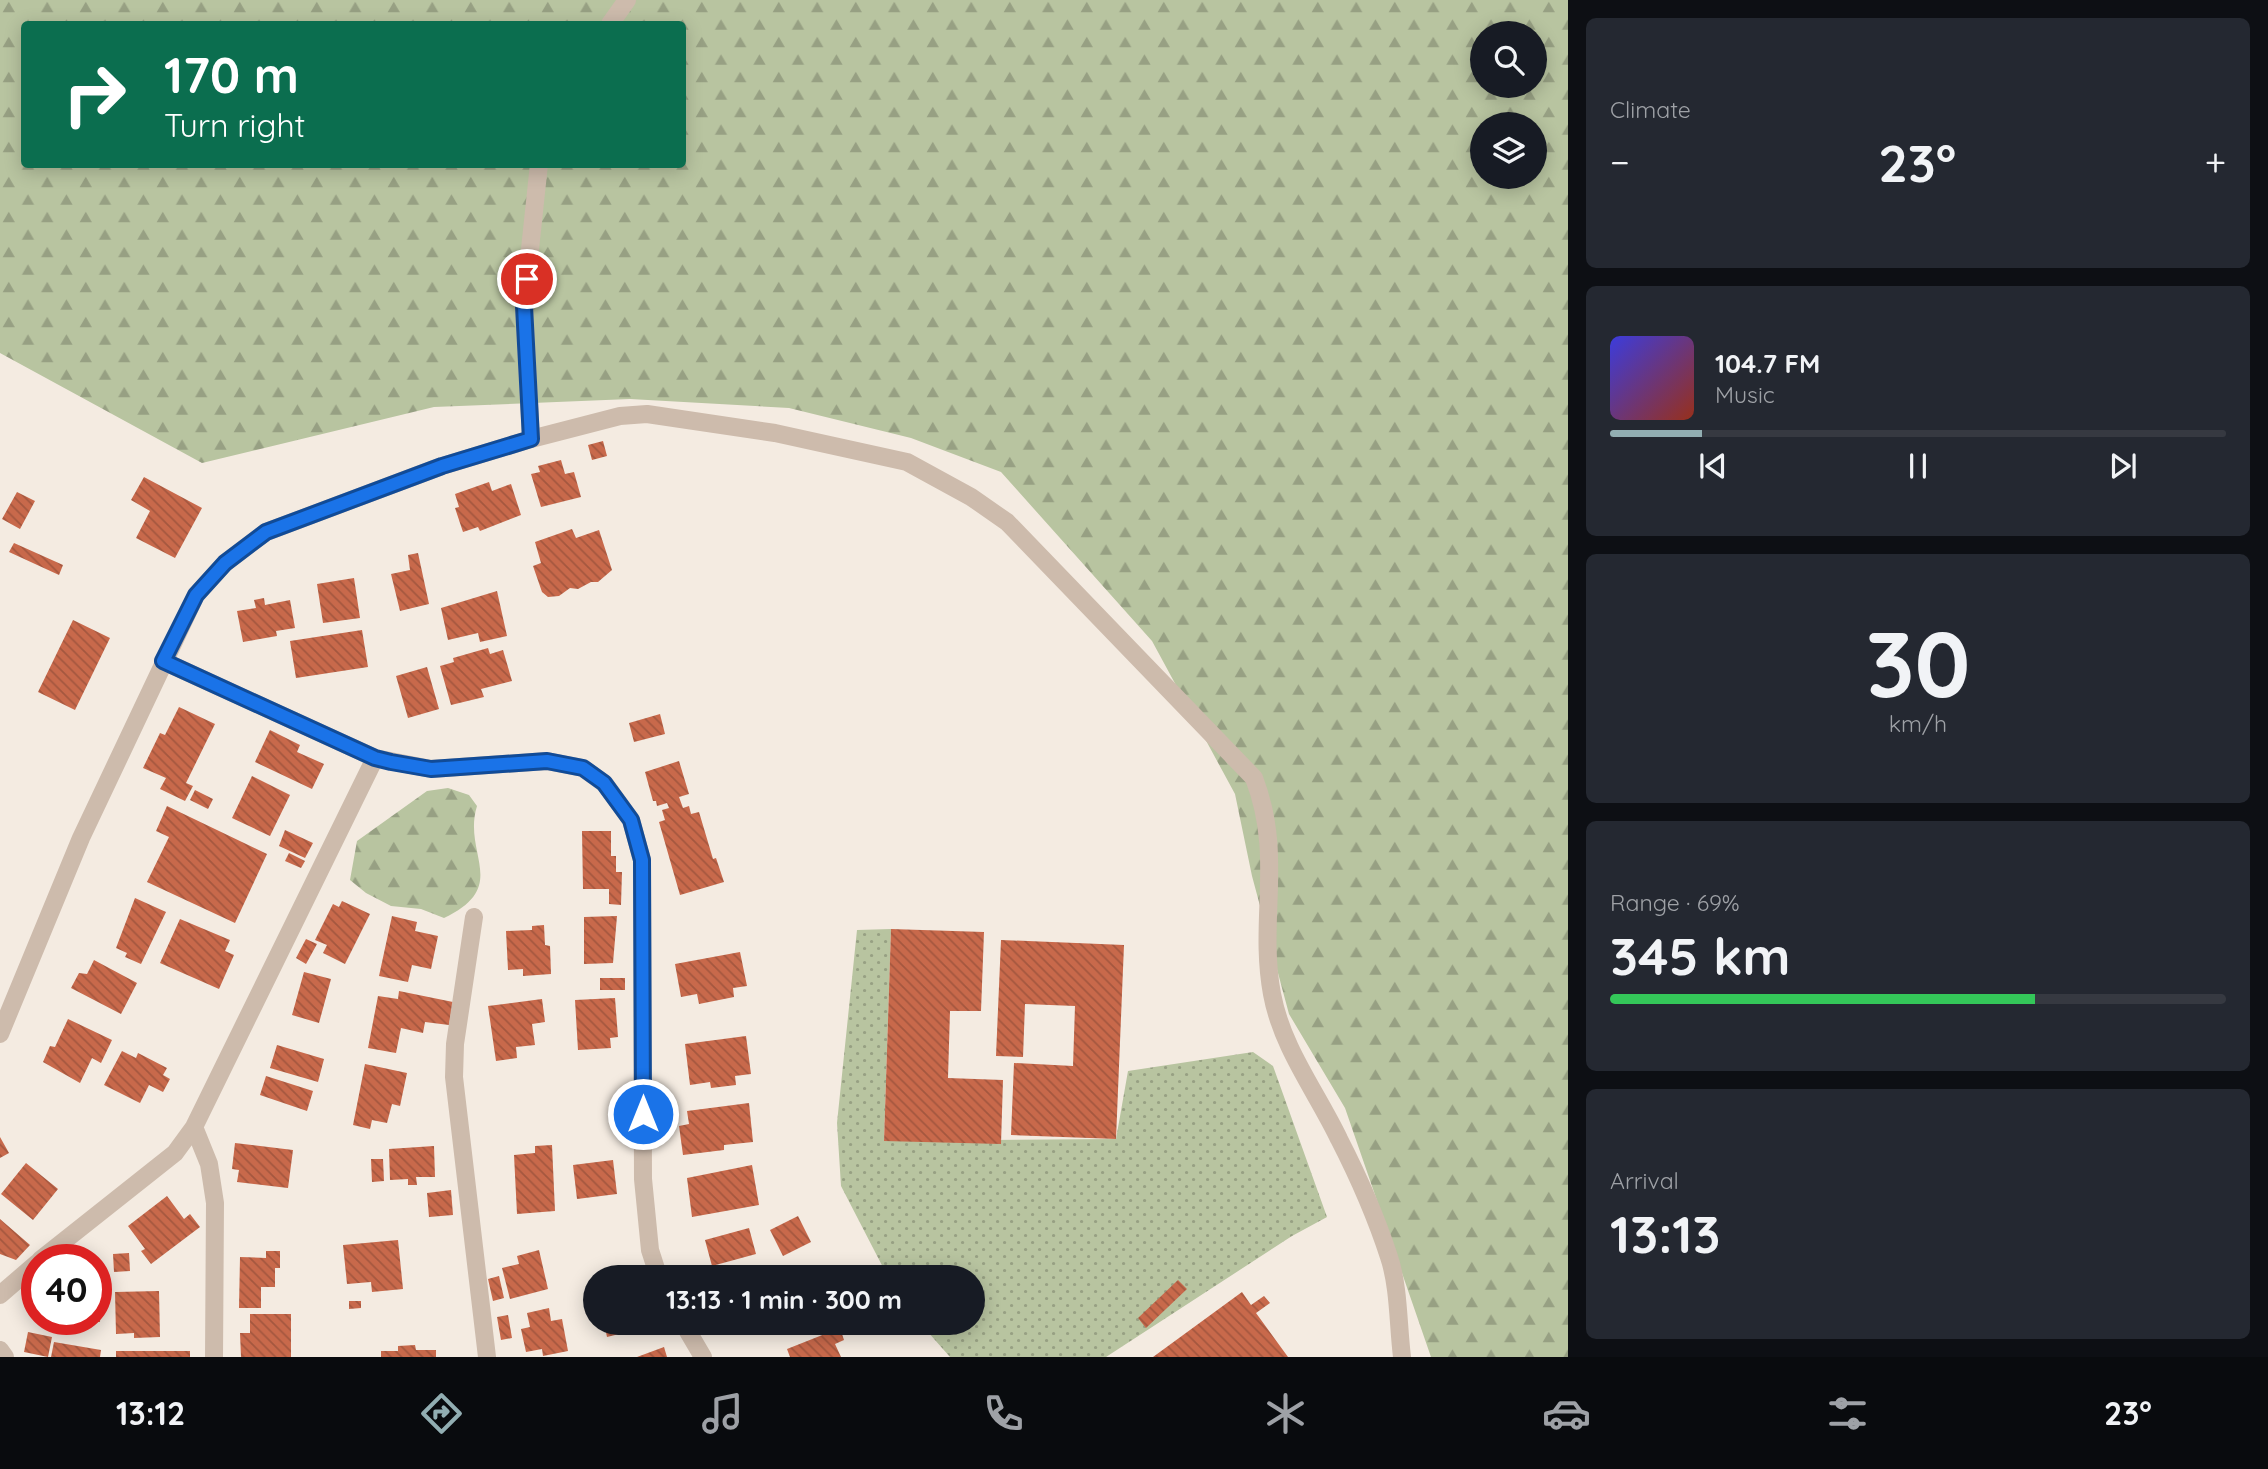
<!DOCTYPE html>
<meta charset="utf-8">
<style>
:root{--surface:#171b24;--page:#242831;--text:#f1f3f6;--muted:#9ea1a6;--line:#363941;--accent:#92aeb2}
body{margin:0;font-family:Quicksand,sans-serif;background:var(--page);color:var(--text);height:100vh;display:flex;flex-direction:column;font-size:26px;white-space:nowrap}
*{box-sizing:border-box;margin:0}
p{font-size:23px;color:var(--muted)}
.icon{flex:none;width:38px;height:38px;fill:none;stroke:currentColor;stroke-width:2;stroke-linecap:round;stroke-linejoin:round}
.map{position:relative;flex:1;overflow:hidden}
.details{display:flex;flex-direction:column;gap:18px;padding:18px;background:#0d0f14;width:700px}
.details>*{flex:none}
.guide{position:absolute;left:21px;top:21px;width:665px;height:147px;border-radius:7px;box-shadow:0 4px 18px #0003;background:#0b6e4f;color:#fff;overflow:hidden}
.buttons{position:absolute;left:1470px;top:21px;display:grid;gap:14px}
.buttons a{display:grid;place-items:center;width:77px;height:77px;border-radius:50%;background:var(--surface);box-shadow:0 4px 18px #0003;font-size:35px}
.speed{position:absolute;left:21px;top:1244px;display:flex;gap:14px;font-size:35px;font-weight:700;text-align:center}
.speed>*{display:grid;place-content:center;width:91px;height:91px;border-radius:50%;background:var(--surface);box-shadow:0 4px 18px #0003;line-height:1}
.speed .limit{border:10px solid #d22;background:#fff;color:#111}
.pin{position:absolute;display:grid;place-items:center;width:60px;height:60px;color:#fff;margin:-30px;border:4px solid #fff;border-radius:50%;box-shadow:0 2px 7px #0007}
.me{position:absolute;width:77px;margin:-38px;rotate:0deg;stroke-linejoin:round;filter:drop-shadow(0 0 5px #0008)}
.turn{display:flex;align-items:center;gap:24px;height:147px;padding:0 28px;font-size:32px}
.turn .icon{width:91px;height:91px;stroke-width:2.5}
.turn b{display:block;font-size:49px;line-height:60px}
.big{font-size:52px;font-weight:700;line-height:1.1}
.details .tile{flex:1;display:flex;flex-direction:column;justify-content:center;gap:10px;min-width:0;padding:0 24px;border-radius:10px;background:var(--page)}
.details .dial{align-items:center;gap:0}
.dial b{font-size:91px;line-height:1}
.song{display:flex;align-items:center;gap:21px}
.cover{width:84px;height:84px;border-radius:10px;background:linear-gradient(135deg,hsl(240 70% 55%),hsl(10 70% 35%))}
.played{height:7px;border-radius:4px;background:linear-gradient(90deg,var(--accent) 15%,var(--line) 15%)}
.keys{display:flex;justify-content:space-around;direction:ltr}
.heat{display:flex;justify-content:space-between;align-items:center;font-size:38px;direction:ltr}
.charge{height:10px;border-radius:5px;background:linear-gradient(90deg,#34c759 69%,var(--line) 0)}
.trip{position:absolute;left:583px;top:1265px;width:402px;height:70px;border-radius:35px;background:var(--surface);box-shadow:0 4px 18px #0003;font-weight:700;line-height:70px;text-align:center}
.menu{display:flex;height:112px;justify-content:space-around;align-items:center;background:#090b0e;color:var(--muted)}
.menu .icon{width:49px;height:49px}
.menu .on{color:var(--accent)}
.menu b{font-size:32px;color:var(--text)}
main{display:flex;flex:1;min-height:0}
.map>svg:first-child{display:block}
.grass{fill:url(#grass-dots)}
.forest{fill:url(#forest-firs);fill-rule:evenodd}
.building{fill:url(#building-back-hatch)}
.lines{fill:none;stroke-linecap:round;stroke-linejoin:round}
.minor{stroke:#cdbbac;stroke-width:18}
.route-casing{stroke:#114b97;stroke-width:18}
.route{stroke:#1a73e8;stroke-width:12}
</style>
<main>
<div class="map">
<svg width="1568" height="1357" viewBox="0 0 1568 1357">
<defs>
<pattern id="grass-dots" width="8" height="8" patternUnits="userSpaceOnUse" patternTransform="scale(1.75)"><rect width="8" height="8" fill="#b8c4a0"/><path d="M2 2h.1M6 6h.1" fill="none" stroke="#97a083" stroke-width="1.8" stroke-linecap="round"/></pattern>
<pattern id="forest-firs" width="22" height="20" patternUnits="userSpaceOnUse" patternTransform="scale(1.75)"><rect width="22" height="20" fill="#b8c4a0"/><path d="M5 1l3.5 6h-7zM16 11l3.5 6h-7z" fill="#97a083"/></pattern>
<pattern id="building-back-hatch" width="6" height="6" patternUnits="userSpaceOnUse" patternTransform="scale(1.75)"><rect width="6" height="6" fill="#c8694b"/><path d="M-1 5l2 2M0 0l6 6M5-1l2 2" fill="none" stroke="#a4573f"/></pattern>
</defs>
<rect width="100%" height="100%" fill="#f4ebe1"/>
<path class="grass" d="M891,929L884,1141L1116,1139L1128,1071L1253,1052L1273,1066L1327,1217L1292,1236L1106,1357H950L920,1323H973V1278L888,1277L841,1186L837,1123L857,930Z"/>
<path class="forest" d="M0,0H1568V1357H1431L1345,1108L1289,1014L1252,876L1235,794L1152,641L1001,472L911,438L789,408L630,399L434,407L202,463L0,353ZM24,24H682V164H24ZM1482,33H1535V86H1482ZM1482,124H1535V177H1482Z
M448,788L469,795L477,806C462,854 511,886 444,918L421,909L391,906L366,893L350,880L357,841L427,791Z"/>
<path class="building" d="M603,441L607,456L592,460L588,445Z
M561,460L565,474L574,472L581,497L541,507L531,474L540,472L538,466Z
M144,477L202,508L175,558L136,538L150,511L131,500Z
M489,482L492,491L511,484L521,515L480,531L478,527L463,532L455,508L459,507L455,494Z
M17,492L35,501L20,529L2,519Z
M572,529L576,538L599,530L612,570L598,582H591L578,589L570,588L559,596L548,597L542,592L533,566L541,563L535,542Z
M14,543L63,565L59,575L9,552Z
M418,553L429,604L400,611L391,574L410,570L408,555Z
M354,578L360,618L323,623L317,584Z
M497,591L507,636L480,642L478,633L448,640L441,608Z
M264,598L265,605L290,600L295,628L276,631L277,636L243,642L237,611L256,608L254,600Z
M73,620L110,638L75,710L38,692Z
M362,630L368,667L296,678L290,641Z
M488,648L490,654L503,650L512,681L481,689L484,697L451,705L440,666L454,662L453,658Z
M427,667L439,709L408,718L396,676Z
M179,707L215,724L186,783L193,786L185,801L160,789L166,778L143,768L160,733L165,735Z
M660,714L665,734L634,742L629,723Z
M270,730L300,745L297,752L324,764L312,789L255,762Z
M679,761L689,794L679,797L683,808L689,806L691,814L699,812L713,859L716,858L724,882L680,895L659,822L665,820L662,810L669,808L667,803L657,806L656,801H653L645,772Z
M252,776L290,795L270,836L232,818Z
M195,790L213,799L208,809L190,800Z
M167,806L267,854L235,923L147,882L169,837L156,831Z
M285,830L313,843L305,858L279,846Z
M582,831H611V856H616V872H622L621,905L609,904V889H583Z
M289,853L305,861L301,868L285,861Z
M135,898L166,912L141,964L125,957L127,953L116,948Z
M342,901L370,914L345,964L323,953L327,945L315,940L333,904L339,907Z
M392,916L417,922L415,931L438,936L431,969L412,965L408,982L379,976Z
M617,916L613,963L584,964V917Z
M180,919L230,940L225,951L234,955L219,989L160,963Z
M544,925L545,945L550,946L551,974L523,976V969L508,970L506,931L532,930V926Z
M891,929L984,932L981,1011H950L948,1078L1003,1080L1001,1144L884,1141Z
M306,939L317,944L306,964L296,958Z
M1001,940L1124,945L1116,1139L1011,1135L1014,1063L1073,1066L1075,1006L1025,1004L1023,1057L996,1056Z
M740,952L747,986L733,988L734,997L699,1004L697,994L681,997L675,964Z
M94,960L137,983L121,1014L71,988L79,973L87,974Z
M304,972L331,979L319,1023L292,1015Z
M600,978H625V990H600Z
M399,991L453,1002L449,1025L425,1022L423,1033L401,1028L396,1053L368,1048L378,996L398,999Z
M615,998L618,1037L610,1038L611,1048L578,1050L575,1000Z
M542,999L545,1022L532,1024L535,1045L516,1047L517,1058L496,1061L488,1006Z
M68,1019L112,1040L101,1063L92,1058L80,1083L43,1062L50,1046L55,1047Z
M746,1036L751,1074L735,1076L736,1085L711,1088L710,1082L690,1085L685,1044Z
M277,1045L324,1059L318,1082L270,1068Z
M122,1051L136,1058L138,1053L167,1068L163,1075L170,1079L163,1092L149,1085L140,1103L104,1085Z
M365,1064L407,1073L400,1106L392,1104L387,1123L372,1120L370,1129L353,1125Z
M266,1076L313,1091L307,1111L260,1095Z
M749,1103L753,1142L724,1145V1150L683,1155L679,1126L689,1124L687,1111Z
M0,1137L9,1153L0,1158Z
M235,1143L293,1150L288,1188L237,1182L239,1170L232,1169Z
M552,1145L555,1211L517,1214L514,1155L535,1153V1146Z
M434,1146L435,1177H416L417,1185H408V1179L390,1180L389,1149Z
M371,1159H383L384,1181L372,1182Z
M613,1160L617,1194L577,1199L573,1165Z
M26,1163L58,1189L33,1220L1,1194Z
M752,1165L759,1205L692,1217L687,1178Z
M451,1190L453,1215L429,1217L427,1193Z
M167,1196L184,1219L190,1214L200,1227L151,1264L141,1251L145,1249L128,1226Z
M798,1216L811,1242L783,1256L770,1230Z
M0,1219L30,1245L16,1260L0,1254Z
M749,1228L756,1254L712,1266L705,1240Z
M398,1240L403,1289L372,1292L371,1282L347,1284L343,1245Z
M539,1250L548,1289L510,1299L502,1268L519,1264L517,1256Z
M266,1251H280V1268H275V1287H261V1308H239L240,1257L266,1258Z
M129,1253L130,1271L114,1272L113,1254Z
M817,1269L820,1278H781L797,1271L799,1277Z
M499,1276L504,1298L493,1301L488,1279Z
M1178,1280L1187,1289L1146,1328L1138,1318Z
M102,1288L100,1322H96V1289Z
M159,1291L160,1337L134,1338V1333L116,1334L115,1292Z
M1242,1292L1251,1305L1264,1296L1270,1303L1256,1313L1288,1357H1153Z
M37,1299V1314L28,1306Z
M349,1301H361V1308L349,1309Z
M549,1308L551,1321L562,1319L568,1351L543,1356L542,1349L526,1352L521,1329L530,1327L527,1313Z
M250,1314H291V1357H241L240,1333H250Z
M508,1315L512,1338L501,1340L497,1317Z
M604,1323H647L648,1327L607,1337Z
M752,1323H782L756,1334Z
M840,1328L844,1340L835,1344L841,1357H790L787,1349Z
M28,1332L52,1337L48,1357L24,1352Z
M54,1342L101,1350L100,1357H51Z
M415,1345L416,1350H436V1357H381V1351H398V1346Z
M664,1347L667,1357H637Z
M116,1351H190V1357H116Z"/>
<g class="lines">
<path class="minor" d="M610,24L627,0
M531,439L524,306L539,164
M163,661L375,758L431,769L547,761L583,768L605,784L631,820L642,860L643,1179L650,1250L659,1278
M474,917L455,1044L454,1077L487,1357
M0,1034L81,838L196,595L225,563L266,532L442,466L531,439L620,416L647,414L775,433L907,462L971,497L1007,522L1254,778C1284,856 1258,919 1272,994C1282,1048 1316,1091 1339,1139C1358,1176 1376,1217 1389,1257C1399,1287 1398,1325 1402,1357
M194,1127L209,1164L215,1203L214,1357
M40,1260L175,1153L194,1127L375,758
M0,1295L37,1263
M683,1323L703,1357
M0,1350L5,1357"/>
</g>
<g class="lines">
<g class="route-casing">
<path id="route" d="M527,279L524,306L531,439L442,466L266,532L225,563L196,595L163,661L375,758L391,762L431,769L547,761L583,768L604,783L631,820L642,860L643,1114"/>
</g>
<use href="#route" class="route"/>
</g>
</svg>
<div class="buttons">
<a><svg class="icon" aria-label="search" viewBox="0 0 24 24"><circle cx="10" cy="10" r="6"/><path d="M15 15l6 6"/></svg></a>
<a><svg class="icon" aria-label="layers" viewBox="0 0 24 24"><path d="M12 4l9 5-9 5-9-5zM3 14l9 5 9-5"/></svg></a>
</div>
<div class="speed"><div class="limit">40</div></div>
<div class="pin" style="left:527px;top:279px;background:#d93025"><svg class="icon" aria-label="arrive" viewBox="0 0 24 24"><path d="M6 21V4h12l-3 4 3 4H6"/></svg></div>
<svg class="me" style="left:643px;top:1114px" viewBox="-20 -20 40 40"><circle r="17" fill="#1a73e8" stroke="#fff" stroke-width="3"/><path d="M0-11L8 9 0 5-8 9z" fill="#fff"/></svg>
<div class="trip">13:13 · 1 min · 300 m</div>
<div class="guide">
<div class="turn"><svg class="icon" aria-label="right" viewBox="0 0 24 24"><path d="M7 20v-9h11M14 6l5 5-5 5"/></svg><div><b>170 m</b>Turn right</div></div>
</div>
</div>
<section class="details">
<div class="tile"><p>Climate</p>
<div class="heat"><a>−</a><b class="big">23°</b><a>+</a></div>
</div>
<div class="tile">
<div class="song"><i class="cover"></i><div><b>104.7 FM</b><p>Music</p></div></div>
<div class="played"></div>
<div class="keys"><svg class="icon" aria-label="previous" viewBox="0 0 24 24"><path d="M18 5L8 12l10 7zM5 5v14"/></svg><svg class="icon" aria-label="pause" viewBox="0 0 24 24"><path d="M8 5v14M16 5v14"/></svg><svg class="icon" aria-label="next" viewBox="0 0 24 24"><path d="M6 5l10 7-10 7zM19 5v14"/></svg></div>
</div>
<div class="tile dial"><b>30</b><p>km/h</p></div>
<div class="tile"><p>Range · 69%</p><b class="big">345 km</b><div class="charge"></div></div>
<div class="tile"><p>Arrival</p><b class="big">13:13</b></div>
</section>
</main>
<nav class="menu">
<b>13:12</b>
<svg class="icon on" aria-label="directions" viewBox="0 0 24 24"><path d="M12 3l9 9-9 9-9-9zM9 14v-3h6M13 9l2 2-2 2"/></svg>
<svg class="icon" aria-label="music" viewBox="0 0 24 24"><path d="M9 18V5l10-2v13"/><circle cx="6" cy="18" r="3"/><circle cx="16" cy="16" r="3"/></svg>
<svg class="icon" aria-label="phone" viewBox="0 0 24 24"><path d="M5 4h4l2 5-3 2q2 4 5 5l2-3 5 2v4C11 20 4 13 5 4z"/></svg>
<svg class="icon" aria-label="climate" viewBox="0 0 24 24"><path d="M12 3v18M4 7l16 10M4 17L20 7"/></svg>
<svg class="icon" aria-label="car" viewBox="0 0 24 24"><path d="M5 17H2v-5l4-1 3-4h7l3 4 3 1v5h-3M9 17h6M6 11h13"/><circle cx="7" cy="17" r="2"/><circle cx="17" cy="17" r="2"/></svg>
<svg class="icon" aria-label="filters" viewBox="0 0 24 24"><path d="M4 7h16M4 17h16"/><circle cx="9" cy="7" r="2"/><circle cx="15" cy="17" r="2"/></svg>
<b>23°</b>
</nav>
